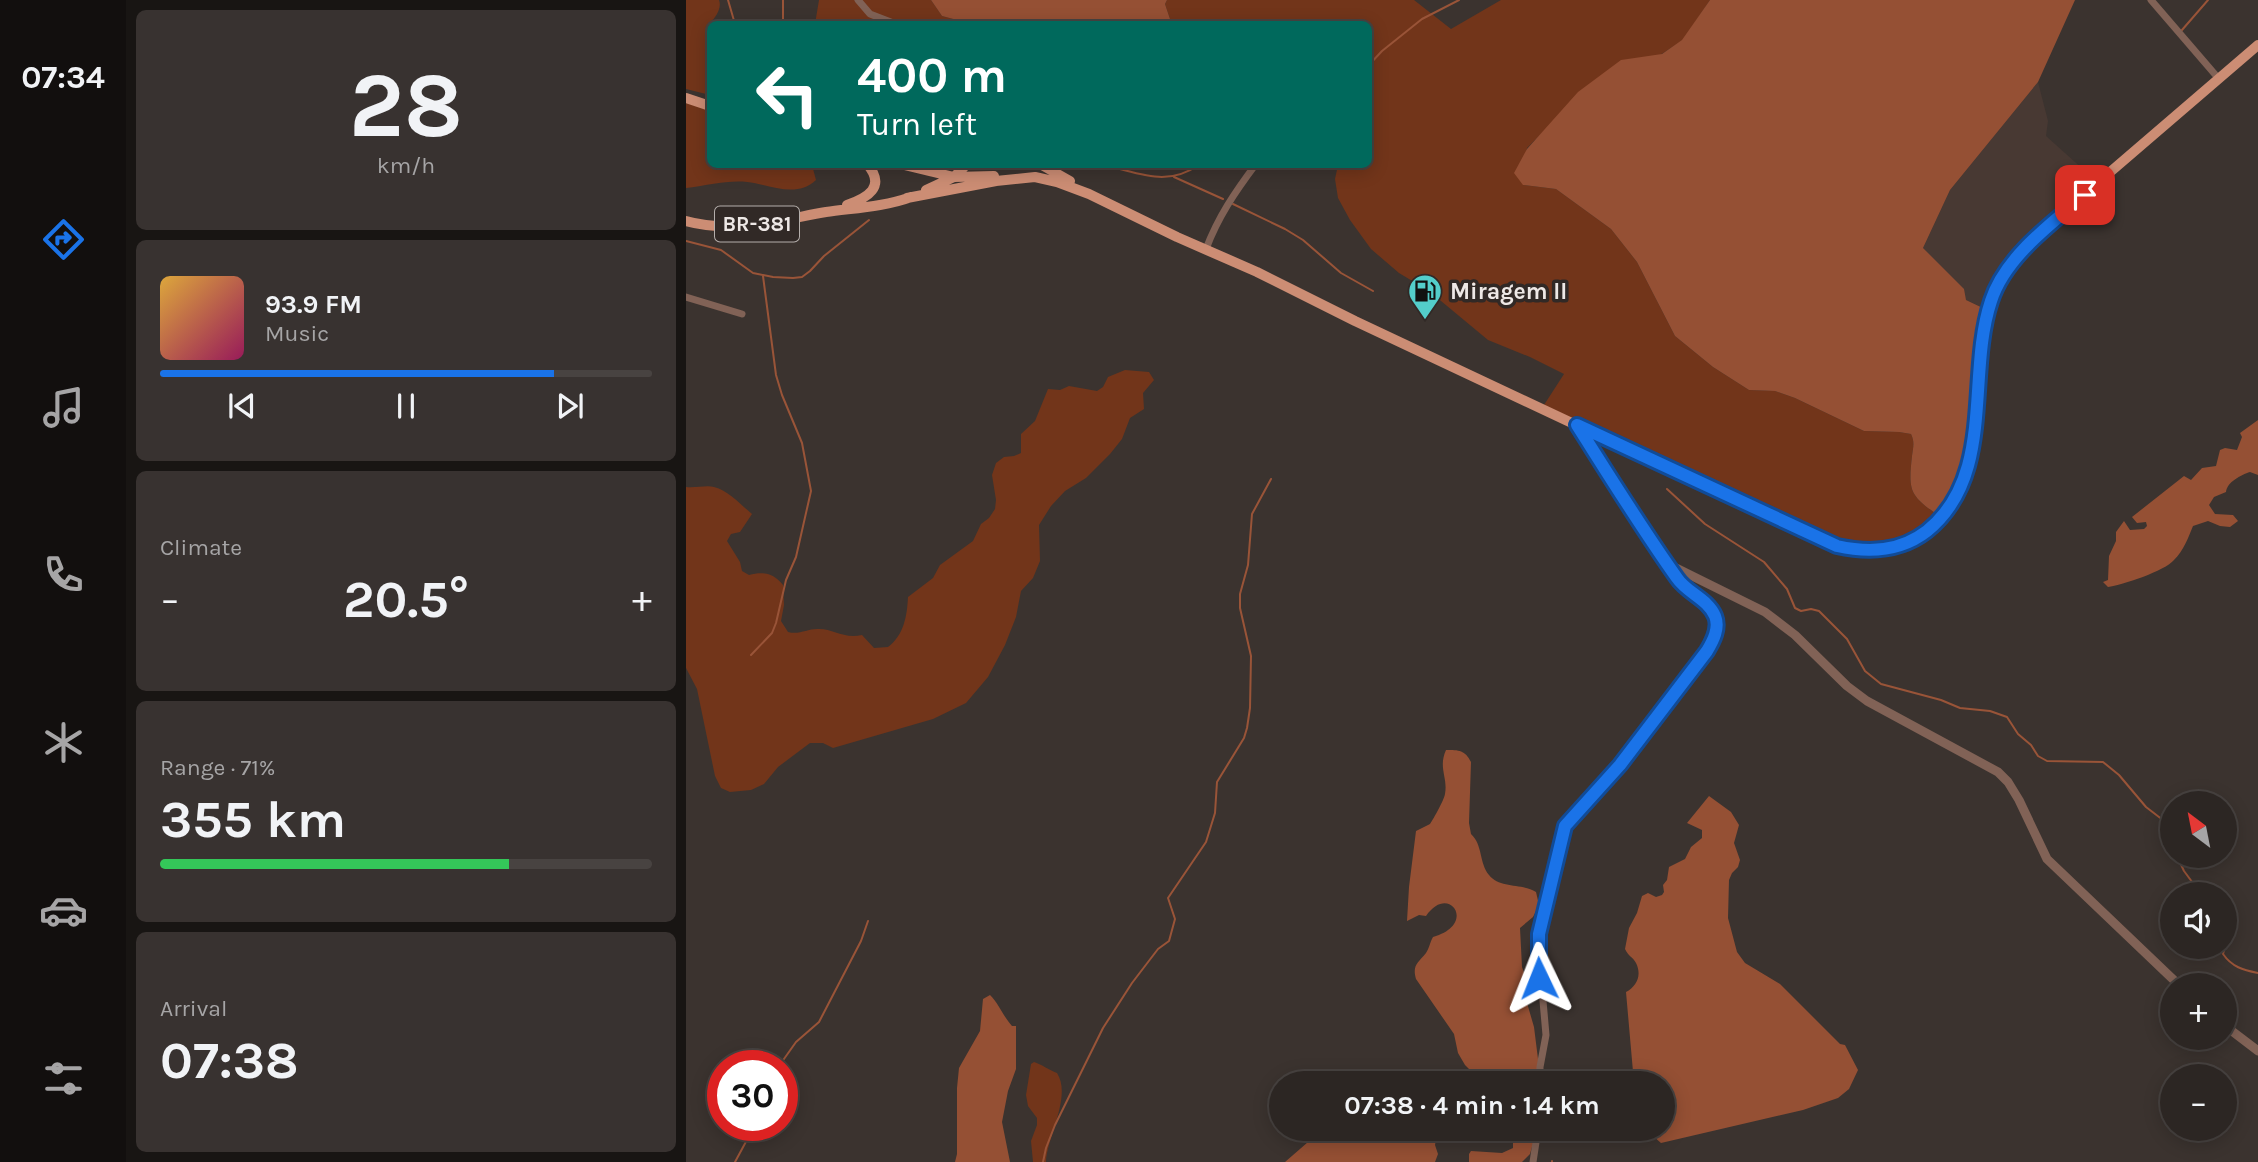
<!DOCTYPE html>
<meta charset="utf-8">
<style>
:root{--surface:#2c2623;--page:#383230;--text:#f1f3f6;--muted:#a6a5a6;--line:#484341;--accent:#1a73e8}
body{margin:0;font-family:Karla,sans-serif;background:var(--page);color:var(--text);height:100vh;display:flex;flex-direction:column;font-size:26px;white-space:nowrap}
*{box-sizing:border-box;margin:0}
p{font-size:23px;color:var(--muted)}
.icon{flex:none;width:38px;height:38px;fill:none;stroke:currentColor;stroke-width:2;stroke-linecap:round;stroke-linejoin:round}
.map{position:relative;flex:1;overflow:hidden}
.side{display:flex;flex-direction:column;gap:10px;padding:10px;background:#181513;width:560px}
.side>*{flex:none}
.top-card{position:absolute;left:21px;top:21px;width:665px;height:147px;border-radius:10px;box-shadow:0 4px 18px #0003,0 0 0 2px var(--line);background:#00695c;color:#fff;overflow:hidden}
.needle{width:46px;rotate:328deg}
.controls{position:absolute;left:1474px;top:791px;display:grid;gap:14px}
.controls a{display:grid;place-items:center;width:77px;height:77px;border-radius:50%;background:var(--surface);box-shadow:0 4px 18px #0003,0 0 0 2px var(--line);font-size:35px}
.speed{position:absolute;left:21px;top:1050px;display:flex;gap:14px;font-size:35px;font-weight:700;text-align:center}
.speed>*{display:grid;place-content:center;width:91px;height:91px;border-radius:50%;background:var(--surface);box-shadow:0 4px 18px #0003,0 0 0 2px var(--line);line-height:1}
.speed .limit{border:10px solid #d22;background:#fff;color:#111}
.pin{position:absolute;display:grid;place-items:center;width:60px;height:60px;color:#fff;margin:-30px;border-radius:14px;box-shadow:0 4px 10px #0006}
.me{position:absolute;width:77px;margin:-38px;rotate:358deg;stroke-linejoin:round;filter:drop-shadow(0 0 5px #0008)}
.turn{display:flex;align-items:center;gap:24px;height:147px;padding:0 35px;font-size:32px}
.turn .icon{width:91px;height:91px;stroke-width:2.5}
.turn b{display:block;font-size:49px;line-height:60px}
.big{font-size:52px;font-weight:700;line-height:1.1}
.side .widget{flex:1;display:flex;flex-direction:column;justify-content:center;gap:10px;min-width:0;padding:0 24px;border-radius:10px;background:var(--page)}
.side .dial{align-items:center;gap:0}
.dial b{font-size:91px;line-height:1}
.song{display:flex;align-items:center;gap:21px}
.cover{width:84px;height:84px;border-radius:10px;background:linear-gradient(135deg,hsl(40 70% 55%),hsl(330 70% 35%))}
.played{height:7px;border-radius:4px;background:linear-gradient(90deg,var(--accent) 80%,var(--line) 80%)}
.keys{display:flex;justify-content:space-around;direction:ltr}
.heat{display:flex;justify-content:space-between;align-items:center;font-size:38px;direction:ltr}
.charge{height:10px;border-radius:5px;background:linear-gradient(90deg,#34c759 71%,var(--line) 0)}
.trip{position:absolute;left:583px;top:1071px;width:406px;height:70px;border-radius:35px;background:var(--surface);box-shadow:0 4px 18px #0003,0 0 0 2px var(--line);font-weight:700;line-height:70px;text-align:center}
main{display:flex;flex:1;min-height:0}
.tabs{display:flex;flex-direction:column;width:126px;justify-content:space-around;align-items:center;background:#120f0e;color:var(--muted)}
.tabs .icon{width:49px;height:49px}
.tabs .on{color:var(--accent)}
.tabs b{font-size:32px;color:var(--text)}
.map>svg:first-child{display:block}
.built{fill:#483933}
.green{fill:#72351a}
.forest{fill:#955034}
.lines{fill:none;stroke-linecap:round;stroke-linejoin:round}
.stream{stroke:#995438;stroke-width:2}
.minor{stroke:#816256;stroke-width:7}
.tertiary{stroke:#816256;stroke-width:9}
.primary{stroke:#cc8d74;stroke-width:10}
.route-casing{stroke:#114b97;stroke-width:18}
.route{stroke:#1a73e8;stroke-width:12}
.labels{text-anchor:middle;stroke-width:7;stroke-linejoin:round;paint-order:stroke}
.shield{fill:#312926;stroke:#b5afac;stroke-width:2}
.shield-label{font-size:21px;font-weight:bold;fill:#eee8e6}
.poi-label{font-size:23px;font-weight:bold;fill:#eee8e6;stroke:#312926;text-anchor:start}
</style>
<main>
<nav class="tabs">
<b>07:34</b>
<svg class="icon on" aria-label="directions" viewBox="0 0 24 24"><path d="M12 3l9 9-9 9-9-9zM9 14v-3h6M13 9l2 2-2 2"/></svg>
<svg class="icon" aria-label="music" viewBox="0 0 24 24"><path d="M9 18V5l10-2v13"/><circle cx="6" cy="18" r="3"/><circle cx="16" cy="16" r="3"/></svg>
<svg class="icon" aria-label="phone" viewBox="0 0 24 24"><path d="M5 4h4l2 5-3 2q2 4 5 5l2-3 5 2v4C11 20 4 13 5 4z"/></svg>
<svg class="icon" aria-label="climate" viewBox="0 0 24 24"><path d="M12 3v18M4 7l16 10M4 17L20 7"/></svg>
<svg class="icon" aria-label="car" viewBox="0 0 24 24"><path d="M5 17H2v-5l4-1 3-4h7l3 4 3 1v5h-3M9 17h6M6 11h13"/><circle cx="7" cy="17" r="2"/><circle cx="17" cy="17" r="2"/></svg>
<svg class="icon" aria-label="filters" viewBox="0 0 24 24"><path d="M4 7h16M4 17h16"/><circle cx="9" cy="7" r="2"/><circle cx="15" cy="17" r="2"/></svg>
</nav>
<section class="side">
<div class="widget dial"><b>28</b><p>km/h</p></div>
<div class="widget">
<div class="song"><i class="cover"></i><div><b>93.9 FM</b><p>Music</p></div></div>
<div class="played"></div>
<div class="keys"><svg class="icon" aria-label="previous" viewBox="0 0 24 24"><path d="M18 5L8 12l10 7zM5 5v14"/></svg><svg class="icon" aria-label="pause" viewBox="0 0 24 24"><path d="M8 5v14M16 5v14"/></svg><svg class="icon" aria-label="next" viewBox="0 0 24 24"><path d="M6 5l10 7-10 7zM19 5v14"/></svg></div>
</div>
<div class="widget"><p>Climate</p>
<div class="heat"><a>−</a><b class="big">20.5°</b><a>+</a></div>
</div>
<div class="widget"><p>Range · 71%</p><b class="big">355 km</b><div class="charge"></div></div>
<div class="widget"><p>Arrival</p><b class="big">07:38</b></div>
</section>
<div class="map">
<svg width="1572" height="1162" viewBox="0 0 1572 1162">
<rect width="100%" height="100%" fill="#3b332f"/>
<path class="built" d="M1352,82L1362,121L1360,136L1409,180L1342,237L1327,257L1299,309L1280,300L1237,248L1264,190Z"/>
<path class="green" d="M0,0H33C36,8 30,17 24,23V95L0,89Z
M133,0H245L256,16L286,24H129Z
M481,0H728L765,29L815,0H1024L997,40L858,131L841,148L837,185L870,189L925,229L951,262L989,336L1027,367L1063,390L1089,391L1109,398L1178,431L1213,432L1225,434C1229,442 1227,448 1226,456C1222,492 1224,495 1253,516L1250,522L1206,547L1157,545L858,405L878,374L844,357L802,340L743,291L713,273L685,249L664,220L652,198L649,179L652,165L682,164V24H484L485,22L479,4Z
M0,103L24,110V164L126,165L130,180C110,199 83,184 61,182C41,180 20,186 0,188Z
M439,370L463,372L468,380L457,393L458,409L444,418L436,439L424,454L400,478L379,491L365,506L353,525L354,561L347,578L335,591L330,617L319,645L302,677L280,703L247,719L147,748L137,743H124L92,767L78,784L65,790L44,792L35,788L29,776L11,689L0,668V487C10,488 21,485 28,487C43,491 55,505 66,514L54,532L45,534L41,541L54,562L56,571L63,575C77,571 88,573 97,585L98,605L95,621L102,632C113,635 121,629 131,629C147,628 156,639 176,635L188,648L202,647C218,635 221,616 222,597L247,578L254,565L287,541L295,524L303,518L309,509L310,500L306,475L310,463L318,457L328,456L335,453V434L349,421L362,389L374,390L383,386L411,391L417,387L422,377Z
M348,1062C355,1064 363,1070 371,1073C386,1096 361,1137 360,1162H347L345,1141L351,1125V1118L342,1106L340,1095L345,1064Z"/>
<path class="forest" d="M245,0H481L479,4L485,22L484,24H286L256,16Z
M1024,0H1389L1352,82L1264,190L1237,248L1278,289L1280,300L1299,309L1284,439L1278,470L1253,516C1224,495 1222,492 1226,456C1227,448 1229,442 1225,434L1213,432L1178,431L1109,398L1089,391L1063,390L1027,367L989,336L951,262L925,229L870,189L837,185L828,173L841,149L892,92L935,60L976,54L996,40Z
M1572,420V475L1564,472C1555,475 1541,482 1540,492L1528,497L1523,505L1529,514L1547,515L1552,521L1544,527L1534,526L1522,521L1507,526C1502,538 1498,550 1488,560C1479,571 1436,585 1422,587L1417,582L1422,580L1423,556L1430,541V532L1438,521L1444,530L1458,529L1461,526L1460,522L1451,523L1446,517L1498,476L1505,480L1516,468L1530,466L1534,450L1539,448L1551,450L1556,437L1554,433Z
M760,750C773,750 779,750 785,762L783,823L785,834C797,845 793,863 803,875C814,889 836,883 850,892L853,905L847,917L834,928L836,967L841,981L839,996L848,1027L853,1067L852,1083H797L779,1065L772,1053L768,1034L730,979C726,965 732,963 740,953C743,949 744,942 747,937C792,925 763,882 740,916L733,915L721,921L723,887L730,831L744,824C748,818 758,800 759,794C762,777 752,768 760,750Z
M1023,796L1045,812L1053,825L1048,843L1054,860L1052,867L1046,873L1043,880L1042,918L1051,952L1059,963L1094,984L1154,1044L1159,1045L1172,1070L1163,1089L1152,1098L1117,1110L975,1143L959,1129H976V1083H948L940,992C951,986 956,975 950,963C947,957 942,956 939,949L943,928L951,913L956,896L962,893L970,897L976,895L978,892L977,885L981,880L983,867L999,859L1005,847L1016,838V830L1001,823Z
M304,995C313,1004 317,1016 326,1026H330V1069L322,1091L316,1122L324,1162H269L271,1154V1088L273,1068L294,1031L297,999Z
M637,1129H752L749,1145L752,1154L749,1162H599Z
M818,1129H851L844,1154L836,1162H783V1154L785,1151L816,1153L827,1148V1139Z"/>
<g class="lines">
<path class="stream" d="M42,0L49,24
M97,0V24
M1496,30L1522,0
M682,66L696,51L736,19L773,0
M411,164C449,170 478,190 514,164
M488,177L537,199
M547,204L599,229L617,240L655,273L687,291
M0,241L35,250L67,273L87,277L107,278L116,277L124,271L138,256L183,220
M981,489L1019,524L1078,562L1101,589L1109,608L1115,611L1125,609L1133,611L1161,639L1179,671L1195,684L1255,700L1274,708L1304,711L1321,717L1332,734L1345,745L1352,756L1361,761L1417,762L1433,775L1460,807L1486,827
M65,655L86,633L90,623L100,580L110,557L125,491L116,443L96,395L90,375L77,276
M1491,856L1498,871L1515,894
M1538,930L1541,939L1537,954C1546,967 1557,970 1572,973
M93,1066L110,1042L133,1022L175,941L182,921
M49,1162L69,1125
M357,1162L360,1148L369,1125L417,1028L446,983L472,949L483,941L489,919L482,898L520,842L529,813L531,782L558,738L561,728L564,708L565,656L554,608V594L562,565L566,514L585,479
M866,1162V1161"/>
<path class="minor" d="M172,0L184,14L210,24
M1465,0L1533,79
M520,249C532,217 549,192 570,164
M0,297L56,314
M854,1083V1067L860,1035L852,944L863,886L879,826L935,765L957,736L1021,651L1030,632L1031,621L1026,611L994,583L983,565
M847,1162L852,1129"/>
<path class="tertiary" d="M891,425L964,541L982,564L1079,612L1109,635L1161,686L1181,701L1312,772L1322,782L1333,800L1361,859L1493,985
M1538,1025L1572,1051"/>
<path class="primary" d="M0,98L24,106
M214,164L268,177L308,176
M354,164L384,181
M240,190L268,177L281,164
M221,198L310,181L349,177L371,182L403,194L491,237L571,272L669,321L1109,528C1153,547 1197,566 1240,532C1310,474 1278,377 1305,301C1315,272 1339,250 1359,228L1572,45
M161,205C181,198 201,187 181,164
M0,221C46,234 94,220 140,212C168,208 198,207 225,197"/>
</g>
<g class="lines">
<g class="route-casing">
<path id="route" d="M853,978V934L879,826L934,765L1021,651C1027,641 1034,628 1029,616C1022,599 1001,593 991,578C956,529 924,477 891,425L1151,546C1183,553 1214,552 1241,531C1310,475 1280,376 1305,301C1319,257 1365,224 1399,195"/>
</g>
<use href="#route" class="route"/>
</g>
<defs>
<g id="fuel-pin" transform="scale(1.75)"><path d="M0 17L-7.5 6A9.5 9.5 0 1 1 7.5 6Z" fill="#53cdca" stroke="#312926"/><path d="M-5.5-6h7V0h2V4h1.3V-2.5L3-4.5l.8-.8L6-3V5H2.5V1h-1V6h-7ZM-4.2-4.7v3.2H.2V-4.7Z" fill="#111"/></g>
</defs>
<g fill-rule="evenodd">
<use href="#fuel-pin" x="739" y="291"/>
</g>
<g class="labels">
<rect class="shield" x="29" y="206.5" width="84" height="35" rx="5"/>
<g class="shield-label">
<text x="71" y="231">BR-381</text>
</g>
<g class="poi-label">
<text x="764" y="299">Miragem II</text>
</g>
</g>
</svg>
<div class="controls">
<a><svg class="needle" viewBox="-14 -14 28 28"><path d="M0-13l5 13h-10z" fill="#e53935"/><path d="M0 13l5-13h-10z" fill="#a6a5a6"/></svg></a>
<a><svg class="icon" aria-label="sound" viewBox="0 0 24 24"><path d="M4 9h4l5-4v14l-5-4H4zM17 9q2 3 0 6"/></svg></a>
<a>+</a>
<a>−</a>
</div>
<div class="speed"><div class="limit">30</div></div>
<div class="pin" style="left:1399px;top:195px;background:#d93025"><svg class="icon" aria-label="arrive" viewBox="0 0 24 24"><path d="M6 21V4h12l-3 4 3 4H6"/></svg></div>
<svg class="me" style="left:853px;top:978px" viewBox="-20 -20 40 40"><path d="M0-17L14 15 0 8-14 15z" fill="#1a73e8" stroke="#fff" stroke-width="4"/></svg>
<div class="trip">07:38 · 4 min · 1.4 km</div>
<div class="top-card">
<div class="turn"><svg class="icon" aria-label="left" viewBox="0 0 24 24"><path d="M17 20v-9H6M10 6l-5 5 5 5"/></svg><div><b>400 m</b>Turn left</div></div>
</div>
</div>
</main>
